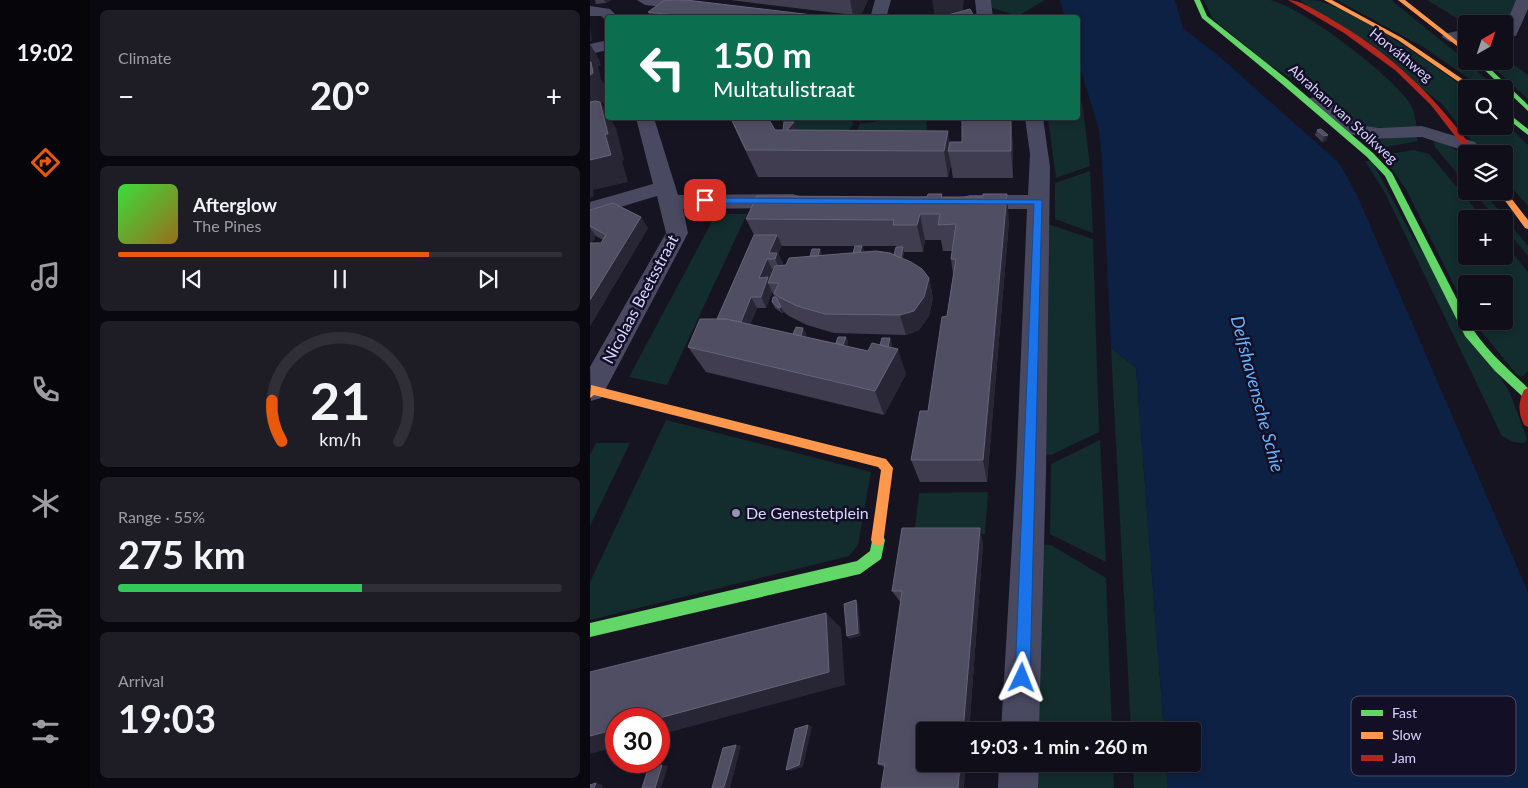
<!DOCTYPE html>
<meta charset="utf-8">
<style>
:root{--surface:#100f19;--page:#1e1d26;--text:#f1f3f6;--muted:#9c9ca2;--line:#302f38;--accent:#ea580c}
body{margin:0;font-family:Lato,sans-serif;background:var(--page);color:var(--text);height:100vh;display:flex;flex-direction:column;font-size:19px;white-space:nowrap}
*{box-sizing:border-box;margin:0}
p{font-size:16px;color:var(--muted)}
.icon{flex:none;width:28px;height:28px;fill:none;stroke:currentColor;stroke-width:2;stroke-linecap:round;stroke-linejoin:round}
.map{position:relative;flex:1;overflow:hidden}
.sheet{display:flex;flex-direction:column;gap:10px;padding:10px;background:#09080e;width:500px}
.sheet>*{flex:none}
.hud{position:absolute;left:15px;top:15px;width:475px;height:105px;border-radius:5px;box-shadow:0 2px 8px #0003,0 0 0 1px var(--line);background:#0b6e4f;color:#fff;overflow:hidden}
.needle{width:32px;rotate:39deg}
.tools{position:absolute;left:868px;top:15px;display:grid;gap:10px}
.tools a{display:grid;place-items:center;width:55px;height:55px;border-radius:5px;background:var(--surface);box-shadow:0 2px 8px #0003,0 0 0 1px var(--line);font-size:25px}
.speed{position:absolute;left:15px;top:708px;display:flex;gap:10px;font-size:25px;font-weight:700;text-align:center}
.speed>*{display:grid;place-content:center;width:65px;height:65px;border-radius:50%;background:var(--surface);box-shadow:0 2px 8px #0003,0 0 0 1px var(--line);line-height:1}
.speed .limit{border:8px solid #d22;background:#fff;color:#111}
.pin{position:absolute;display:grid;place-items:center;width:42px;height:42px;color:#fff;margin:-21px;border-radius:10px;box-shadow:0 2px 8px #0006}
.me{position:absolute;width:55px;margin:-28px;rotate:2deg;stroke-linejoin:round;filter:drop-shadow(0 0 4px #0008)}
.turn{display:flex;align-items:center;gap:18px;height:105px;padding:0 25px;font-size:22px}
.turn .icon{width:65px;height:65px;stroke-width:2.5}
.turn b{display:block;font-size:35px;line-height:42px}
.big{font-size:38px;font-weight:700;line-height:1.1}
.sheet .card{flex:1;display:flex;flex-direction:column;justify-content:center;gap:8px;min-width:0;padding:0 18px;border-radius:8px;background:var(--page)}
.sheet .dial{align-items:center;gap:0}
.dial svg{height:130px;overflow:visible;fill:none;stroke:var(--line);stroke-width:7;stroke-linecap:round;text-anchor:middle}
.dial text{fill:var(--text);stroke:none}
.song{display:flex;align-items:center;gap:15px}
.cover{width:60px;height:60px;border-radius:8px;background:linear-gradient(135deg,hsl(120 70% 55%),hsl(40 70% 35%))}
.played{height:5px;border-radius:2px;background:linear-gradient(90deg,var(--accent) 70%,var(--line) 70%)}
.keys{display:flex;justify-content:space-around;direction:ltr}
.heat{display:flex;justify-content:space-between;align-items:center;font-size:28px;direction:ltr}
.charge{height:8px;border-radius:4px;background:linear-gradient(90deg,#34c759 55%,var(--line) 0)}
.trip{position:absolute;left:326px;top:722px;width:285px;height:50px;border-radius:5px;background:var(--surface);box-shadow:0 2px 8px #0003,0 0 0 1px var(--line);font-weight:700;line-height:50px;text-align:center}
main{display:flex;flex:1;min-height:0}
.tab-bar{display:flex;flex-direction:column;width:90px;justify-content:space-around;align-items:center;background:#06060a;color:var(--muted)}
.tab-bar .icon{width:35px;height:35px}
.tab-bar .current{color:var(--accent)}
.tab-bar b{font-size:22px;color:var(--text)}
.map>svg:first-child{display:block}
.green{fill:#132c2d}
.water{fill:#0d2144}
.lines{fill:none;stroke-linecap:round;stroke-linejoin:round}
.street{fill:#4a4962;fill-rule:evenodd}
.fast{fill:#63d668;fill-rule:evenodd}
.slow{fill:#ff974d;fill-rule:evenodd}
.jam{fill:#b3261e;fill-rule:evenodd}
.wall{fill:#403d50;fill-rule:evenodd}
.shaded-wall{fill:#282635}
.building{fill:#504e63;stroke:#66637b}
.route{fill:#1a73e8;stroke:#114b97}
.poi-dot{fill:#9591b1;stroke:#130f26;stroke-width:2}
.labels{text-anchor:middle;stroke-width:5;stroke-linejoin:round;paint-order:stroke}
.far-street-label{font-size:14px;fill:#d9d4ff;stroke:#130f26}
.street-label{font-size:16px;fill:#d9d4ff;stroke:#130f26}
.poi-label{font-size:16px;fill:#d9d4ff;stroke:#130f26;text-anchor:start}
.water-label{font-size:18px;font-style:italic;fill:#62b6ff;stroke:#130f26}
.key{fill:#130f26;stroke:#4e4a67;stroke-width:1}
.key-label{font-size:14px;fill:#d9d4ff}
</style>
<main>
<nav class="tab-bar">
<b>19:02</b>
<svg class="icon current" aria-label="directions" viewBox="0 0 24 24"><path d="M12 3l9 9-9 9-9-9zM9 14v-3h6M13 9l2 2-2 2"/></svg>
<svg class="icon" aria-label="music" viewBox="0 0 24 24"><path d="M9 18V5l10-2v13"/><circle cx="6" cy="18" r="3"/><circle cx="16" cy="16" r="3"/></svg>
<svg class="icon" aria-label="phone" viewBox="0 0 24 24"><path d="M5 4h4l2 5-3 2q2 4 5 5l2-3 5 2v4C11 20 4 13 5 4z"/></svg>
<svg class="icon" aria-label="climate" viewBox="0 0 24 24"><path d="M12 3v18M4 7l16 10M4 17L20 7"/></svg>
<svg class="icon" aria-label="car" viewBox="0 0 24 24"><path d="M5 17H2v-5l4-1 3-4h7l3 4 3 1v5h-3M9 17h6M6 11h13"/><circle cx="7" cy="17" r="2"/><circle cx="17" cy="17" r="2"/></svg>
<svg class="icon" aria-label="filters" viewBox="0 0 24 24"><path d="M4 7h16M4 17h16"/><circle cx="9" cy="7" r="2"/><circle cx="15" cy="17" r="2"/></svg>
</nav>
<section class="sheet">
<div class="card"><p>Climate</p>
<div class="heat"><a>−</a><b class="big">20°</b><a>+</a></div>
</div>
<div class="card">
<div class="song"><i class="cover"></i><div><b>Afterglow</b><p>The Pines</p></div></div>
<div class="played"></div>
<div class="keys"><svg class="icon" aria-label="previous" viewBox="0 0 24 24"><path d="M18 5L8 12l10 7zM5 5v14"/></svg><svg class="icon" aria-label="pause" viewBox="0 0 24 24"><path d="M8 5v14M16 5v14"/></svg><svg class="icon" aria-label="next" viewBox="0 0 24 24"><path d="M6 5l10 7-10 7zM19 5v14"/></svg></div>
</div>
<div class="card dial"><svg viewBox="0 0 100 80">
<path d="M14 69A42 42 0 1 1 86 69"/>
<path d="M14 69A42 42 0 0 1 8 44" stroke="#ea580c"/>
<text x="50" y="56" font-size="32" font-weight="700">21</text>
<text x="50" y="72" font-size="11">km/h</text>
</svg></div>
<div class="card"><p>Range · 55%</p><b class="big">275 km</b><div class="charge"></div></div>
<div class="card"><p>Arrival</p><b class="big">19:03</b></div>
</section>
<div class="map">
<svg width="938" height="788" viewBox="0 0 938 788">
<rect width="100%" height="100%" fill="#161421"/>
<path class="green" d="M401,0H455L428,16L402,8Z
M614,0C632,0 663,0 680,0C712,7 800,74 819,102C824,109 825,118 827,127L775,128L755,120L704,80L678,64L622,18Z
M710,0C716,0 724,0 730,1C775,17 837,60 876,89V126H914V122L938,145V206L914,179V154H892L851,103Z
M747,0H801L879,63L906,89H894L835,48Z
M837,0H927L916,28H914V24H876Z
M914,58L938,75V99L896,61H914Z
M488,89L493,108L500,166L466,178L458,118H488Z
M190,118H257L264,123L252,140H203Z
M292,118H337L336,139L264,140L270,123L284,122Z
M819,136H826L828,141L781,150L770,138L783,140Z
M843,140C872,150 876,153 876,184L845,147Z
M824,150L839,154L894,219H876V256H914V243L938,272V371L933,376L927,375L883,321H914V284H876V309L816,189L793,157V155Z
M775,161H782L821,234L920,393L936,436L937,440L934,443L923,442L912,436L795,193Z
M500,171L503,233L465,219V183Z
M883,191H893L938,246V256L914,227V219H906Z
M126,214H157L77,385L39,377Z
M458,224L503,239L509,432L461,455L451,454Z
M521,348L546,368L574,731H541Z
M76,420L281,472L268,545L259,556L0,620V582Z
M510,440L516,562L460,534L461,464Z
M6,443H40L0,526V455Z
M398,492L395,534L324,536L329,493Z
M447,544L461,545L516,578L522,731H443Z
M442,764H523L524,788H441Z
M543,764H576L578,788H544Z"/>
<path class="water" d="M470,0H585L593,28L631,58L749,163L767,195L938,592V788H578L576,764H602V731H574L546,368L521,348L512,160L509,130L488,60V18L475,17Z"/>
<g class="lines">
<path class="street" d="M47,0H96L114,3L117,6L109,11L55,5Z
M285,0H301L296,18H280Z
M385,0H401L403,18H387Z
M926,0H938V9L926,36H914V29Z
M0,6L20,9L29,18H18V22L11,16H0Z
M876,29V39L860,42L852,37L854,34Z
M18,40V50L0,54V44Z
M726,97L732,98L758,118L774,126L789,128L832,126L885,142L888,146L885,150L878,152L832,137L781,139L760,134L744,126L720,106L717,102L720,98Z
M46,118H64L88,195L202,194L210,196L213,201L210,206L202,208L93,209L98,233L11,398L1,401L0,367L76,233L67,196L0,216V202L63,184Z
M435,118H453L460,167L456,473L449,731H411L426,473L437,209H380L372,207L369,202L372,197L380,195H438L440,154Z
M409,764H449L448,788H408Z"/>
<path class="fast" d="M604,0H610L617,16L698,80L783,153L802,173L876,317V321H878C892,347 917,368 938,388V398L933,397L905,371L875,336L795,176L777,157L692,84L612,18Z
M885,61H892L938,105V111Z
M914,110L938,129V135L914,116Z
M288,534L293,536L295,540L291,559L270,574L0,637V623L267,561L280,551L283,536Z"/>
<path class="slow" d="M734,0H742L812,38L887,89H879L808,40Z
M808,0H815L876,48V53Z
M914,189L938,220V229L935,228L908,191H914Z
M1,385L296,459L303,468L293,544L288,546L283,544L281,540L291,470L288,467L4,395L0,398Z"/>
<path class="jam" d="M698,0C711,0 724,10 736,16C802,54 842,93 887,154H879L841,105L805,70L754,33Z
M938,388V427L934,425C928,413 928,402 934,390Z"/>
</g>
<path class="wall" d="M5,0H21L16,3L6,4Z
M140,0H278L272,13L263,15Z
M58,12L248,18H61Z
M140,118H178L185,130H207L360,143L372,142L421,122L423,149V178H363L361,165L358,177H168Z
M727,130L738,135L736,141L732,142L725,135Z
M352,194V197L419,221L397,482H330L321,460L338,411L357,316L363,274L361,259L362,251H353L351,240H335L333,252H314L313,259L339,278L343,298L339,316L329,330L316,335L244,333L217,325L199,316L194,312L192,313L185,308L182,302L185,297L182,292L176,308H167L160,325L203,334L216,333L215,337L246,343L256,337L258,342L257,346L278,351L290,345L302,343L301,348L316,374L294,415L116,372L98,347L127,319L164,235L156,219ZM191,246H265L263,253L232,255V254L220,256L196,265H192L193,263L188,254ZM272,246H308L304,255L274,252ZM182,269H183L179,279V278Z
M0,210L58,228L0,326V243H11L13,240L6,236L3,237L5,239L0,243Z
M393,543L379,731H335L294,767L288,764L311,603L302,591Z"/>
<path class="shaded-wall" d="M14,0H21L16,3Z
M260,0H278L272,13L263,15Z
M342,0H374L372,14L356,18H345Z
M0,26L2,41H0Z
M0,44L9,59L11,66H8L11,79L16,88L18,94V100L15,102L11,103L18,114V118H20L26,128L34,160L32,161L38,182L3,190L4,196L0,198Z
M204,122L213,149L197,130Z
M421,122L423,149V178L421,151Z
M358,131L361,151H358L361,165L358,177L354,151Z
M738,135L736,141L732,142L734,136Z
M417,194L419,221L397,482L393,460Z
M330,214L335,240L333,252L327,225Z
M51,217L58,228L0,326V300Z
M0,228L6,236L3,237L5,239L0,243Z
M187,235L192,246L188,254L193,263L190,269L185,259L179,253Z
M272,246L274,251L270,265L268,259Z
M313,247L314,252L311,266L310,261Z
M230,249L232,254L227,268L225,263Z
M177,259L182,269L179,278L181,283H178L182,292L176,308L171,297L169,278Z
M339,278L343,298L339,316L329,330L316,335L310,315Z
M161,297L167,308L152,345L146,335Z
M191,307L194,312L192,313L189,308Z
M213,328L216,333L211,350L208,345Z
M256,337L258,342L253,359L251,354Z
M300,338L302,343L298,360L297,355Z
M308,349L316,374L294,415L285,391Z
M390,528L393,543L379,731H373Z
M266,600L268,604L271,636L259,639L257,636Z
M236,613L251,628L255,685L69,735V719H66Z
M218,725L222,727L213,767L200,771L196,770Z
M26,729V747L0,754V736Z
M146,745L151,746L140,788H131Z
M370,764H376L374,788H368Z
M72,765L78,766L71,788H65Z
M6,783L13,785L12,788H4Z"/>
<path class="building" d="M75,0H96L248,18H108L58,12Z
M380,9L385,18H347Z
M0,62H1L3,73L0,75Z
M5,101L10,102L18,134H15L21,155L0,160V102Z
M141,118H178L185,130H193L194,122H204L197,130L358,131L354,151L156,150Z
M372,118H420L421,122V151H358L360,142H372Z
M731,129L738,135L734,136L727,130Z
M338,194H352L351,197H393V194H417L393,460H321L330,411H338L352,317L357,316L366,259H361L366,224L348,225L350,214H330L327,225H303L304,220L156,219L167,196L337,197Z
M23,203L51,217L0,300V243H11L16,235L0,226V210Z
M164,235H187L179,253H187L185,259H177L169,278L178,277L171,297H161L151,322L136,319H127Z
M265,246H272L270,252L263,253Z
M306,247H313L311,258L304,255Z
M222,249H230L228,256H220Z
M286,251L300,253L321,262L332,269L339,278L334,297L324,311L310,315L235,314L207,306L189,297L184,293L189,283H178L185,266L196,265L199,258Z
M183,297H186L191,307L189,308L182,302Z
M110,319H136L278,351L282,343L308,349L285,391L98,347Z
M206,327L213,328L211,336L203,334Z
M248,337H256L253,345L246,343Z
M292,338H300L298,347L290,345Z
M312,528H390L373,731H335V764H370L368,788H291L295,764H288L312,591H302Z
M266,600L268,633L257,636L254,604Z
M236,613L239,672L66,719H26V729L0,736V672Z
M218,725L209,765L196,770L205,729Z
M146,745L134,787L131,788H122L133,748Z
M72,765L65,788H52L58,769Z
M6,783L4,788H0V785Z"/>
<path class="route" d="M112,198L452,200L440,678L438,683L432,685L427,683L425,678L444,204L115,203L112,202Z"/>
<circle class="poi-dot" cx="146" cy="513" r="5"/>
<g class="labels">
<g class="far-street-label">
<text transform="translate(811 55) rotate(39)" y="5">Horváthweg</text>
<text transform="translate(753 114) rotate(42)" y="5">Abraham van Stolkweg</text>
</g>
<g class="street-label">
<text transform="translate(50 299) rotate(-62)" y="6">Nicolaas Beetsstraat</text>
</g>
<g class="poi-label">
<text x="156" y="519">De Genestetplein</text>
</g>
<g class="water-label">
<text transform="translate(667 394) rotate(75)" y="6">Delfshavensche Schie</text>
</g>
</g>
<rect x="761" y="696" width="165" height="80" rx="8" class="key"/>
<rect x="771" y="710" width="22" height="6" fill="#63d668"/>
<rect x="771" y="732" width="22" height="7" fill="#ff974d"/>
<rect x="771" y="755" width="22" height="6" fill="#b3261e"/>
<g class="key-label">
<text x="802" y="718">Fast</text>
<text x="802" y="740">Slow</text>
<text x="802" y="763">Jam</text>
</g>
</svg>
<div class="tools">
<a><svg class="needle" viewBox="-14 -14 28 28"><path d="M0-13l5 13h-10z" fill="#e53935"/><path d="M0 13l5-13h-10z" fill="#9c9ca2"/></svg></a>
<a><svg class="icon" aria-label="search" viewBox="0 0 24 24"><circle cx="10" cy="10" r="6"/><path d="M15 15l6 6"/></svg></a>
<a><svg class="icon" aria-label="layers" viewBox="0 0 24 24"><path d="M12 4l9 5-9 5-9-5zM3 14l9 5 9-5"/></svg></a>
<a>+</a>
<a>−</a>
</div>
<div class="speed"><div class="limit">30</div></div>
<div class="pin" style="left:115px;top:200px;background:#d93025"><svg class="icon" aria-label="arrive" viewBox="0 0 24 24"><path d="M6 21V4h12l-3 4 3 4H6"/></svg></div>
<svg class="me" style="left:432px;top:678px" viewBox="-20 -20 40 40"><path d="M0-17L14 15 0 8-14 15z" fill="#1a73e8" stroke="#fff" stroke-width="4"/></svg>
<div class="trip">19:03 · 1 min · 260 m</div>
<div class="hud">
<div class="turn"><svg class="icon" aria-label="left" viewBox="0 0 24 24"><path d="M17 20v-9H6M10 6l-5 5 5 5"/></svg><div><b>150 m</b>Multatulistraat</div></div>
</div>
</div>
</main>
